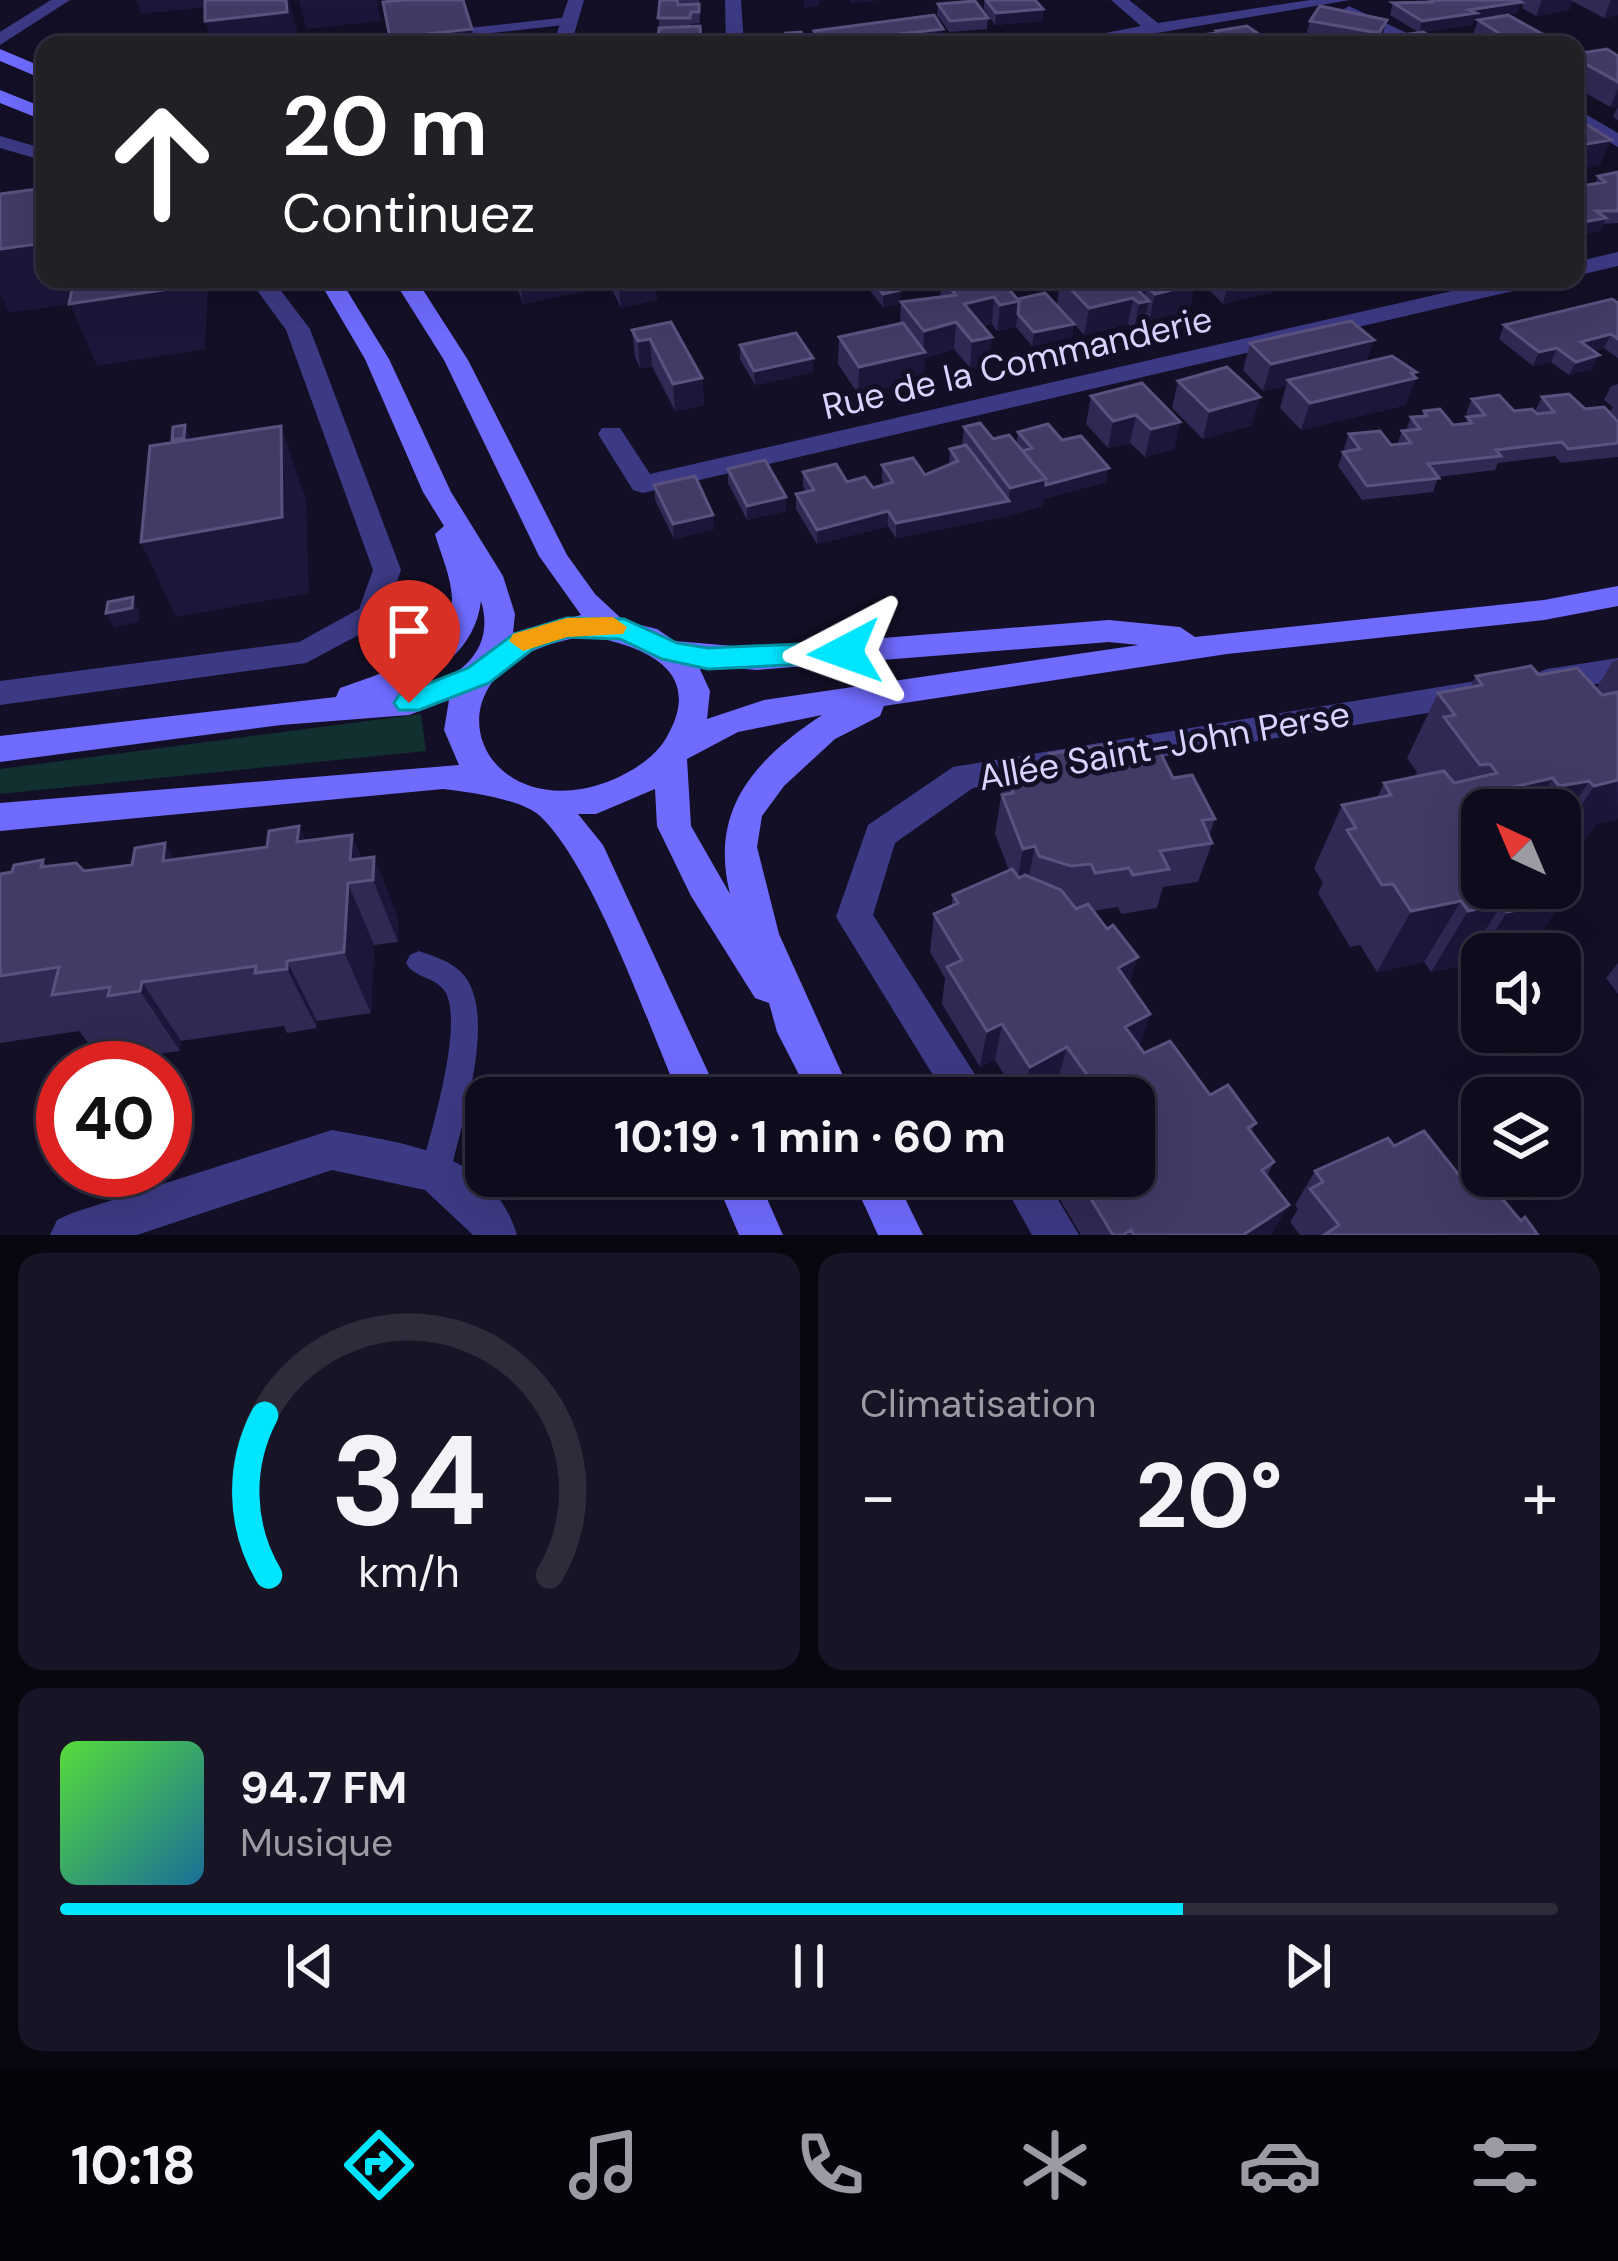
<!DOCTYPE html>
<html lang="fr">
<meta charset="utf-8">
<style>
:root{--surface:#0e0b1c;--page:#171425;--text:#f1f3f6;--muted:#9b9ba3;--line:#2e2b3b;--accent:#00e5ff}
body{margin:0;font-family:"DM Sans",sans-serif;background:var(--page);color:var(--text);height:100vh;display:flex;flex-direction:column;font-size:45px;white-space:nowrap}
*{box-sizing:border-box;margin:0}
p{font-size:39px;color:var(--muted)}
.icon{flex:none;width:66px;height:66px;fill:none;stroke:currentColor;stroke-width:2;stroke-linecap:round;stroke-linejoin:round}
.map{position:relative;height:1235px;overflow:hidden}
.panel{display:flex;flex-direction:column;gap:18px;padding:18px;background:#08060f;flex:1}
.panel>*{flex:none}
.banner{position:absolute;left:36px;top:36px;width:1548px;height:252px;border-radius:24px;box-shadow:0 12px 48px #0002,0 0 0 3px var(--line);background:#202124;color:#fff;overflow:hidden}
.needle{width:78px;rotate:316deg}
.controls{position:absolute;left:1461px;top:789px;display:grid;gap:24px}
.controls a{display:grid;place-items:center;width:120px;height:120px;border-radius:24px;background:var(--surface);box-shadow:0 12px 48px #0002,0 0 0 3px var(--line);font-size:60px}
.speed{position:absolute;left:36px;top:1041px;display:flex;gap:24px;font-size:60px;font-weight:700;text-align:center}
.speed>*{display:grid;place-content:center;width:156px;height:156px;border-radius:50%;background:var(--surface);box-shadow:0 12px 48px #0002,0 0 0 3px var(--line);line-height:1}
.speed .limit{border:18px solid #d22;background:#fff;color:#111}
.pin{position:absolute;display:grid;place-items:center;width:102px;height:102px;color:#fff;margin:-123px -51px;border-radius:50% 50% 50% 0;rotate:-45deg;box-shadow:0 0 12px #0007}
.pin .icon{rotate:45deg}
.me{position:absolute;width:132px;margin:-66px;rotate:266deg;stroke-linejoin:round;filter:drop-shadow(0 0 9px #0008)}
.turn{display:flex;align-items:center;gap:42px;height:252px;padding:0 48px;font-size:54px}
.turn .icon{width:156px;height:156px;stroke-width:2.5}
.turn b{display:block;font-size:84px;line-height:102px}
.big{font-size:90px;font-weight:700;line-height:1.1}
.panel .widget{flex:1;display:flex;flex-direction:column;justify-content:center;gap:18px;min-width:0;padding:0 42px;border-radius:24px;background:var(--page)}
.panel .dial{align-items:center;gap:0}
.dial svg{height:312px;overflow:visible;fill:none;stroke:var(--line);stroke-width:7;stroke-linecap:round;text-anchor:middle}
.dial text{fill:var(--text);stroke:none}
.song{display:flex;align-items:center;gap:36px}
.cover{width:144px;height:144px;border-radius:18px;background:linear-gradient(135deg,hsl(110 70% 55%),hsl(200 70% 35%))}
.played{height:12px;border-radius:6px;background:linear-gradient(90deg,var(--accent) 75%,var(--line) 75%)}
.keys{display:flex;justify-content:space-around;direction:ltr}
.heat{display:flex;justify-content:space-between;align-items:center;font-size:66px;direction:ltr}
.panel .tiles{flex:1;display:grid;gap:18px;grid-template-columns:1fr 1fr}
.widget:last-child{grid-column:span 2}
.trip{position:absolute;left:465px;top:1077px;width:690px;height:120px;border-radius:24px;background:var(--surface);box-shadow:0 12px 48px #0002,0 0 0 3px var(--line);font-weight:700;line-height:120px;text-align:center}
.dock{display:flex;height:192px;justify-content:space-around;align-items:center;background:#06040b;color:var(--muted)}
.dock .icon{width:84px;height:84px}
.dock .on{color:var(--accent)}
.dock b{font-size:54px;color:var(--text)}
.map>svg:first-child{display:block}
.green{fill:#12302f}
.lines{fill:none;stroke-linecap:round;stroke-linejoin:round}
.lane{fill:#3d3a85;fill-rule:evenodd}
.street{fill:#3d3a85;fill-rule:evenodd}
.secondary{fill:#6f6bff;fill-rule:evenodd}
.wall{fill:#312854;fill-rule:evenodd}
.shaded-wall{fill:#1d163a}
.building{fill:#433a66;stroke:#5a527e;stroke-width:3}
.route{fill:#00e5ff;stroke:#0095a6;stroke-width:3}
.slow{fill:#f59e0b}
.labels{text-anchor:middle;stroke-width:10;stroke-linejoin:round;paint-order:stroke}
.street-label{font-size:36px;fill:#d9d4ff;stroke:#130f26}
</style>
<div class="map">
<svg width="1618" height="1235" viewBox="0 0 1618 1235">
<rect width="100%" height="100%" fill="#130f26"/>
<path class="green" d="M421,714L426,751L0,794V769Z"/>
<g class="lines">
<path class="lane" d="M569,17L575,21L573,24L384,45H345L351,41Z
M419,951C433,956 450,961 461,972C500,1011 461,1123 451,1171L446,1181L436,1186L426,1181L421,1171C430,1135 466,1020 444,990C433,976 414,978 406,963L410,955Z"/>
<path class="street" d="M51,0H70L0,45V32Z
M568,0H584L571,45H553Z
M725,0H741L744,45H726Z
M1111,0H1129L1158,23L1310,0H1350L1087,45H1044L1141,26Z
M1349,6L1424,41L1427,45H1404L1343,15L1341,11Z
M1575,108L1618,133V147L1575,122Z
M0,136L45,149V161L0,148Z
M1618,252V266L1575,276V262Z
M249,279H272L310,329L401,570L383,622L306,663L0,705V681L299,642L359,609L373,570L286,330Z
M1505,279H1546L1535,286L643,493L633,490L598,434L602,428H620L650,474Z
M1618,658V680L1547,693L1536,689L1531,681L1536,673L1547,669Z
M1476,681L1487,685L1492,693L1487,701L1476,705L973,788L895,843L873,915L990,1098H947L836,917L868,825L953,767Z
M332,1130C405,1144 492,1151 517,1235H473L425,1190L332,1170L137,1235H50L57,1220L72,1213Z
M999,1176H1044L1079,1235H1032Z"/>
<path class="secondary" d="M0,49L45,68V80L0,61Z
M0,90L45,108V121L0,103Z
M318,279H340L389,359L451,492L503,576L515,614L513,633L581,615L539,556L444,360L393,279H416L468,360L567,555L595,594L624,621L657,629L675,641L757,648L1109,620L1180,627L1195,637L1544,600L1618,586V606L1544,620L1227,654L884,706L880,716L835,739L784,786L762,816L757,847L779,934L853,1098H811L777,1032L769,1003L755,998L691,896L657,826L655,789L596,814H578L603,845L720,1098H680C648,1025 594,867 540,816C521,799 469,792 443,789L0,831V803L459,765L444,730L449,700L409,715L281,725L0,762V736L336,697L340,688C381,674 452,652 452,598C451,576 441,555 435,534L444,526L423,492L365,359ZM481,601C498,657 448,687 397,692C438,673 475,649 481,601ZM589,636C646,647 707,671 665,740C652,760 628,774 607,782C473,831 411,659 589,636ZM1109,642L1139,645L764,700L707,719L710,691L698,665L757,670ZM822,715C754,760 709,810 730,894L691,826L687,759L738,732Z
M714,1176H757L783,1235H739Z
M851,1176H894L923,1235H878Z"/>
</g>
<path class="wall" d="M660,0H699L700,23L691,24V27L700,26L701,45H658Z
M984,0H1035L1043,9L1042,21L995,25L984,9Z
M1427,0H1618V15L1604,18L1572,1L1569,10L1536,16L1522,8L1523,5L1520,4L1517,13L1474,20L1472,25L1424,32L1445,45H1387L1389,37L1418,32L1390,15L1393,3L1426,2Z
M938,4L988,18L987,29L949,32L937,15Z
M1387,20L1379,45L1304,43L1310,21Z
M1478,20L1554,45H1473L1470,43Z
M1575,54L1618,56V120L1613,117L1618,106L1610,107L1575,87Z
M1618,172V223L1603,224L1600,231L1578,235L1575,233V187L1595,184L1598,176Z
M514,279H519L594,289L523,304Z
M607,279H690L684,285L665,281L655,284L657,300L621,308Z
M872,279L900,290L899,304L883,307L871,292Z
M942,279L1018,299L1074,324L1072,337L1032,346L1016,327L997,331L992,324L982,326L989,364L970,368L954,349L925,358L923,379L858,394L838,364L839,337L900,324L901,302L940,297Z
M1060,279L1195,284L1189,311L1149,320L1146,317L1143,328L1134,330L1128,324L1084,335L1057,305Z
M1198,279H1293L1290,288L1223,304Z
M1618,303V358L1604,348L1593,351L1592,369L1569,375L1551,362L1533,366L1499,339L1504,325Z
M671,322L702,378L704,405L675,411L652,366L640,368L635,357L632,330Z
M1250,343L1366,362L1416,378L1405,405L1301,430L1280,408L1286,386L1263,391L1243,370Z
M740,345L813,358V372L755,385L740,359Z
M1178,381L1252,425L1203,439L1172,408Z
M1618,384V457L1561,463L1555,456L1498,463L1495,470L1438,477L1433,492L1362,500L1338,466L1343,452L1346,451L1344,448L1349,434L1391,445H1397L1402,431L1406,430L1411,417L1422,416L1424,411L1453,425L1465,423L1469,417L1466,413L1472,399L1514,411H1535L1542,397L1585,409L1609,413L1613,407L1604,400L1611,386Z
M1091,396L1180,422L1174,449L1145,457L1130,443L1108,448L1086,424Z
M964,427L993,439L1017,443L1018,432L1062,440L1106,482L1043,499L1042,506L1007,516L896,538L888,526L817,544L796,509V494L806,492L803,486V472L873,488L885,485L882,480V465L925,475L949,465L950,449L962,446Z
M728,469L786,497V511L747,520L728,483Z
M654,485L714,529L674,539L655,500Z
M1618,660V819L1596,824L1584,842L1571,845L1573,848L1567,856L1580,875L1538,937L1516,942L1508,954H1482V970L1468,974L1463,965L1431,972L1424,962L1377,972L1360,945L1350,947L1318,893L1323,883L1314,868L1342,805L1377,798L1384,783L1414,777L1417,772L1407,758L1438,693L1470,687L1476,676L1531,666L1539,675L1577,668L1596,689L1613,661ZM1482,810H1560V888H1482Z
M1049,754H1117L1173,778L1215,819L1209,836L1212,843L1198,882L1163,887L1157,908L1121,914L1118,907L1093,911L1130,984L1150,1014L1139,1046L1144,1053L1256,1123L1251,1132L1274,1162L1267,1176L1271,1235H1081L1059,1198L1066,1178L1064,1176H1134V1098H1068L1057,1083L1030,1098H1019L995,1060L980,1067L942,1004L945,978L930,952L934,914L951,906L953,895L1009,870L995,834L1005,771L1047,765Z
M352,835L361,859L374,857L398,919V942L374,945L371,1013L317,1021V1028L287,1033L284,1026L181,1041L180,1051L150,1055L144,1047L97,1054L79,1031L0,1043V874L12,872L43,860L47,867L84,871L132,865L165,843L174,860Z
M1618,963V994L1606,978Z
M1394,1146L1470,1189L1521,1221L1538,1235H1300L1290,1222L1298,1209L1295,1205L1315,1171Z"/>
<path class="shaded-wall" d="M136,0H217V6L141,14Z
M286,0H289L297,30L299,45H212L205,21Z
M299,0H377L381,21L306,29Z
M804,0H829L819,1V6L804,8Z
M850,0H883L850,3Z
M1542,0H1572L1569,10L1536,16Z
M1611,0H1618V15L1604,18Z
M1521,2L1517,13L1474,20L1472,25L1419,33L1422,21L1469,10Z
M1043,9L1042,21L995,25L996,13Z
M1387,20L1380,43L1379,45H1375L1379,33Z
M472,29L475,45H392L390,38Z
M943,29L942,40L904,45H821V43Z
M1266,39L1264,45H1231Z
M1618,89V106L1610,107Z
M1611,140L1600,165L1575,170L1576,146Z
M1606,218L1600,231L1578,235L1584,222Z
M45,243V279H206L208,286L205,349L97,366L70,304L9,313L0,293V249Z
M519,279H593L594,289L523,304Z
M630,279H665V281L655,284L657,300L621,308L618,281Z
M1229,279H1293L1290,288L1223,304Z
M1195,284L1189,311L1149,320L1155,294Z
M1147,287L1144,302L1149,301L1143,328L1134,330L1139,303L1137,289Z
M900,290L899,304L883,307V294Z
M994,297L992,324L962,331L964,304Z
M1133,298L1128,324L1084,335L1089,308Z
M1019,301L1016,327L997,331L1000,305Z
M956,322L954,349L925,358L923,379L858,394L859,367L923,353L924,331Z
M1074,324L1072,337L1032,346L1034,332Z
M1611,334L1604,348L1575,356L1581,342Z
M992,337L989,364L970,368L972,341Z
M650,339L652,366L640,368L638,341Z
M1374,340L1365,367L1288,380L1286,386L1263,391L1271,364Z
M1557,348L1551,362L1533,366L1539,352Z
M1599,355L1592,369L1569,375L1576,362Z
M813,358V372L755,385L754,371Z
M1416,372L1413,379L1416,378L1405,405L1301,430L1310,403Z
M702,378L704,405L675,411L673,384Z
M1260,397L1252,425L1203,439L1209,411Z
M1136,415L1130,443L1108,448L1113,421Z
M1180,422L1174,449L1145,457L1151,429Z
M185,425L191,439L189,452L177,454L172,440Z
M281,426L306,500L309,593L176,617L141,542Z
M1109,468L1106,482L1043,499L1042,506L1007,516L1010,488L1046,479Z
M786,497V511L747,520V506Z
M1009,501L1007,516L896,538V523Z
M888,511V526L817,544V530Z
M713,515L714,529L674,539L673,524Z
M133,597L139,611V622L114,627L106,613Z
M1617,765L1618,819L1596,824L1584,842L1560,848V838L1594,786Z
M1553,778L1534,810H1495L1508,788Z
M1589,781L1560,827V810H1545L1559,786Z
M299,826L327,889L297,842Z
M352,835L370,880L350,860Z
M165,843L200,906L163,861Z
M1035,846L1027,885L1016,888L1023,849Z
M374,857L398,919V942L373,880Z
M1580,875L1538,937L1516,942L1508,954H1482V970L1468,974L1507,912L1527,888H1560V879Z
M348,883L374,945L371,1013L344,952Z
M1461,901L1424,962L1377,972L1411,911Z
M1502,904L1463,965L1431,972L1468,911Z
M1138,957L1126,994L1118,968Z
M287,961L317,1021V1028L287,969Z
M142,982L181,1041L180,1051L140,991Z
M1150,1014L1138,1050L1125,1027Z
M1002,1024L995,1060L980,1067L987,1031Z
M1067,1047L1057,1083L1030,1098H1023L1030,1067Z
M1289,1205L1271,1235H1243Z"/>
<path class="building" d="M205,0H286L287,12L205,21Z
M404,0H463L472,29L390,38L383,2Z
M660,0H677L678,5L699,4V12H691L690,18H658Z
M986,0H1035L1043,9L996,13Z
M1430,0H1517L1521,2L1469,10L1476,13L1422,21L1393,3L1434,2Z
M975,1L988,18L950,21L938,4Z
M1320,6L1387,20L1379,33L1310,21Z
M934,15L943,29L821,43L814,31Z
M1508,15L1555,41L1518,45L1478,20Z
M700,26L701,42H658L657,45H637L636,41H658L659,28Z
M1247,26L1266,39L1231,45L1216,31Z
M801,32L808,45H777L791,44L786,33Z
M1423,32L1445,45H1402L1389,37Z
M1217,33L1232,45H1176L1168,39Z
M1607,49L1618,56V82L1575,58V54Z
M1575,117L1611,140L1575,146Z
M1618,172V211H1596L1606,218L1584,222L1575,216V187L1605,182L1598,176Z
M45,188V243L0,249V194Z
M74,279H183V287L69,304Z
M872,279H891L900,290L883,294Z
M943,279H1000L1019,301L1000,305L994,297L964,304L992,337L972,341L956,322L924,331L901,302L956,295Z
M1061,279H1189L1195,284L1155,294L1147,287L1137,289L1149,301L1139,303L1133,298L1089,308Z
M1045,293L1074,324L1034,332L1018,314L1019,301L1018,299Z
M1612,299L1618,303V339L1611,334L1581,342L1599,355L1576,362L1557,348L1539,352L1504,325Z
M1351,321L1374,340L1271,364L1250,343Z
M671,322L702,378L673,384L650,339L638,341L632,330Z
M903,323L925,352L859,367L839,337Z
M796,333L813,358L754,371L740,345Z
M1392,356L1416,372L1411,373L1416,378L1310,403L1288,380Z
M1227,367L1260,397L1209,411L1178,381Z
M1142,383L1180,422L1151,429L1136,415L1113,421L1091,396Z
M1569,394L1585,409L1604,407L1618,422V443L1568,449L1562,442L1496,450L1501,456L1428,464L1439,478L1367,486L1343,452L1360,449L1349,434L1380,431L1391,445L1411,443L1402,431L1420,429L1411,417L1427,416L1424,411L1440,409L1453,425L1472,423L1467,417L1485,415L1472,399L1499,395L1514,411L1532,409L1537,414L1554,412L1542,397Z
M980,423L993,439L1009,435L1046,479L1010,488L964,427Z
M1048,424L1062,440L1081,436L1109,468L1046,485V479L1023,451L1032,448L1018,432Z
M185,425L184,438L172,440L173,427Z
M281,426L282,517L141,542L150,446Z
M966,445L1009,501L896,523L888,511L817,530L796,494L814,490L803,472L836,464L847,482L865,477L873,488L893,482L882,465L913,458L925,475L958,461L950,449Z
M765,460L786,497L747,506L728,469Z
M695,476L713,515L673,524L654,485Z
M133,597L132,608L106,613L108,602Z
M1531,666L1539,675L1577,668L1602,695L1618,692V780L1594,786L1589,781L1559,786L1553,778L1508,788L1522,806L1538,802L1543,810H1482V888H1529L1541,905L1507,912L1502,904L1468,911L1461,901L1411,911L1393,884L1382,885L1347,830L1356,828L1342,805L1391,795L1384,783L1444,771L1454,783L1497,773L1490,764L1480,765L1444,717L1455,715L1438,693L1482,685L1476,676Z
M1112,744L1117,754L1158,748L1173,778L1192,775L1215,819L1202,820L1212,843L1160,851L1169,869L1133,875L1129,868L1095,873L1091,864L1071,866L1039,856L1035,846L1023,849L1002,795L1013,793L1005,771L1053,764L1049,754Z
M299,826L297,842L352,835L350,860L374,857L373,880L348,883L344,952L287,961V969L255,973L256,966L142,982L140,991L108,996L110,987L52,995L59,967L0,976V874L12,872L14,865L43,860L41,867L76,863L84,871L132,865L135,848L165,843L163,861L267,847L269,831Z
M1560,831L1573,848L1564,850L1580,875L1560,879Z
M1012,869L1019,878L1025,875L1061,890L1076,909L1088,904L1107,929L1113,925L1138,957L1118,968L1150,1014L1125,1027L1144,1053L1170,1041L1210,1095L1228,1085L1256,1123L1248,1128L1274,1162L1262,1170L1289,1205L1243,1235H1134L1131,1230L1123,1235H1113L1077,1176H1134V1098H1074L1096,1087L1067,1047L1030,1067L1002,1024L987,1031L947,967L962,960L934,914L958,903L953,895Z
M1424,1131L1470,1189L1488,1182L1521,1221L1525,1217L1538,1235H1324L1339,1225L1310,1189L1323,1182L1315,1171L1388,1138L1394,1146Z"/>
<path class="route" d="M567,618L624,619L677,643L708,648L845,642L859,652L845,662L708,669L662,659L620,639L567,637L534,648L489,683L419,710H399L394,703L399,695L468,668L514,634Z"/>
<path class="slow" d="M613,617L627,627L623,634L567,637L523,651L509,641L513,634L567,618Z"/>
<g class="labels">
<g class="street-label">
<text transform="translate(1017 362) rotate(-13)" y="13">Rue de la Commanderie</text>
<text transform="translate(1164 745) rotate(-10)" y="13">Allée Saint-John Perse</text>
</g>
</g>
</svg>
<div class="controls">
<a><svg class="needle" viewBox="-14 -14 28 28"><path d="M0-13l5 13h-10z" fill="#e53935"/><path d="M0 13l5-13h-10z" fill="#9b9ba3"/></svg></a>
<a><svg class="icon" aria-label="sound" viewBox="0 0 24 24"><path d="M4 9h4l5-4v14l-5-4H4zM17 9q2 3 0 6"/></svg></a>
<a><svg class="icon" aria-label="layers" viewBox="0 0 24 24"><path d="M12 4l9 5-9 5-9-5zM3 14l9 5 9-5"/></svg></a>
</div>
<div class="speed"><div class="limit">40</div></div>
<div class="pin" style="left:409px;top:703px;background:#d93025"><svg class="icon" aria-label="arrive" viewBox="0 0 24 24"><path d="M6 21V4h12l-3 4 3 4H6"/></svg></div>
<svg class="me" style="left:845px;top:652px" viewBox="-20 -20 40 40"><path d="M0-17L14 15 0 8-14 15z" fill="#00e5ff" stroke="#fff" stroke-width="4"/></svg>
<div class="trip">10:19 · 1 min · 60 m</div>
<div class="banner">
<div class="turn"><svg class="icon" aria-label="ahead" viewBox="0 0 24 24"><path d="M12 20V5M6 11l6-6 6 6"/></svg><div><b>20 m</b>Continuez</div></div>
</div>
</div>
<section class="panel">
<div class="tiles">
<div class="widget dial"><svg viewBox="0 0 100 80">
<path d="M14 69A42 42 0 1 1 86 69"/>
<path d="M14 69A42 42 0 0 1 13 28" stroke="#00e5ff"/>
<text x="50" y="56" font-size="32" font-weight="700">34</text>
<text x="50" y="72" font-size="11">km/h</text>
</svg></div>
<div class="widget"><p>Climatisation</p>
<div class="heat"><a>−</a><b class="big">20°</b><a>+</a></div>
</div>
<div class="widget">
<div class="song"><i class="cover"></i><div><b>94.7 FM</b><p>Musique</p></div></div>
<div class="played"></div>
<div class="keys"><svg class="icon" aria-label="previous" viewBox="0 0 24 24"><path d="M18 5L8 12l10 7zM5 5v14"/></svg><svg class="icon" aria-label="pause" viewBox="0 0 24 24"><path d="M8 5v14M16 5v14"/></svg><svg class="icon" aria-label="next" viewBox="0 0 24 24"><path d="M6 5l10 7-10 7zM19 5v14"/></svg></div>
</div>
</div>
</section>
<nav class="dock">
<b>10:18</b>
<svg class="icon on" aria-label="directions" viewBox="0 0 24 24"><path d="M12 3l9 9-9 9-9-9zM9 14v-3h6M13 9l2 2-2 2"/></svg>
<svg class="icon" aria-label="music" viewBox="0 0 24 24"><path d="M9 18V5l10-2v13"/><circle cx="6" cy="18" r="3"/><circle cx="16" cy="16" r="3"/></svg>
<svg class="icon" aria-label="phone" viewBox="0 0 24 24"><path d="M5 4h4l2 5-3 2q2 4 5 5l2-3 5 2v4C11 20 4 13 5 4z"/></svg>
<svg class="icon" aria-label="climate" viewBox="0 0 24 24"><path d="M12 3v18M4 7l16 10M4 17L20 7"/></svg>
<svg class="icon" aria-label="car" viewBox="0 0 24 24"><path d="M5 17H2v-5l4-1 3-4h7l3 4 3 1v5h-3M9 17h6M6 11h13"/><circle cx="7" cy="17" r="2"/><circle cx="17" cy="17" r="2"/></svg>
<svg class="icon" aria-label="filters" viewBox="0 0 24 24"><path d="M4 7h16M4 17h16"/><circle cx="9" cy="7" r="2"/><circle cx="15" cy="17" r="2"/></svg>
</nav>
